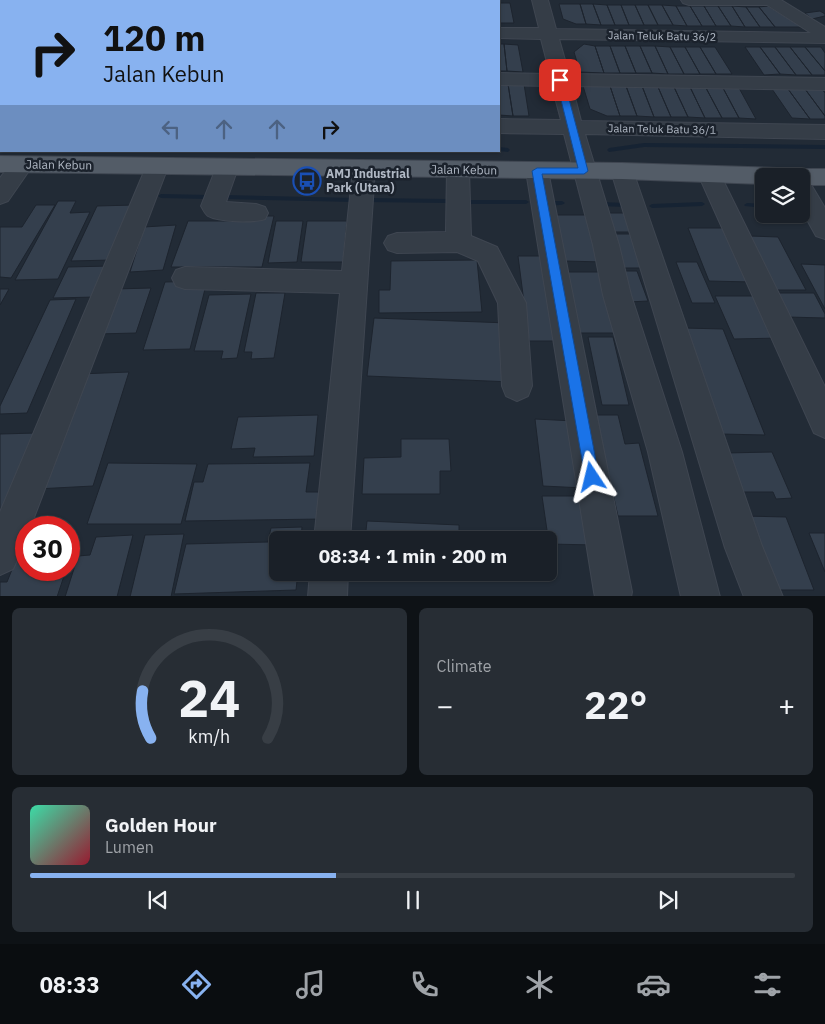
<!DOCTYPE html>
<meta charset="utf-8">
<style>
:root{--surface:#1a2028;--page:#272d34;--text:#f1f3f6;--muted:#9fa3a8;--line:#383e45;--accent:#88b2f0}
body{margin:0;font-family:"IBM Plex Sans",sans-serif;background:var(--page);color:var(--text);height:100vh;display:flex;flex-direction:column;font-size:19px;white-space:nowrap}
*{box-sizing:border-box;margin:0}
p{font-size:16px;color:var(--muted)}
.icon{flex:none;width:28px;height:28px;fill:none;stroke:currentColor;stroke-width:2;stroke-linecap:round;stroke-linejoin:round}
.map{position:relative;height:596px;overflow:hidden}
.details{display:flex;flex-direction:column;gap:12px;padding:12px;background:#0e1216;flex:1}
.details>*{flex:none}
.top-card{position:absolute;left:0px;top:0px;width:500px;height:152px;box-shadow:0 1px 4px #0004,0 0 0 1px var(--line);background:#88b2f0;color:#111;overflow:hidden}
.fabs{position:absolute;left:755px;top:168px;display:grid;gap:10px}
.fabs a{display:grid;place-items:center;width:55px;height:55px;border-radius:8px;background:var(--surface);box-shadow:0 1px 4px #0004,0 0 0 1px var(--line);font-size:25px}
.speed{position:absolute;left:15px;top:516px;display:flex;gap:10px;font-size:25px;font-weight:700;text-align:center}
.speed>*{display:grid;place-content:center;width:65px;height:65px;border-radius:50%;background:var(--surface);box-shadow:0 1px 4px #0004,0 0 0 1px var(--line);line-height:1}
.speed .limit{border:8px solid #d22;background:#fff;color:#111}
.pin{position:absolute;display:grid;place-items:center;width:42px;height:42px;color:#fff;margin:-21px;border-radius:10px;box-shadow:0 2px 8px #0006}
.me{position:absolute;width:55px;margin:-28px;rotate:350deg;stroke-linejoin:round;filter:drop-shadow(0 0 4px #0008)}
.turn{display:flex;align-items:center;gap:18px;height:105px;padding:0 20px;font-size:22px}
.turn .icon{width:65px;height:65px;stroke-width:2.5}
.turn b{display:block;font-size:35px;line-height:42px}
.lanes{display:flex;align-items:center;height:48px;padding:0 20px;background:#0003;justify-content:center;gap:25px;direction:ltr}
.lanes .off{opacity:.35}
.big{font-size:38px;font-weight:700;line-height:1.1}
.details .card{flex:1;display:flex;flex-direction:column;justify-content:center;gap:8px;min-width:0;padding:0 18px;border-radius:8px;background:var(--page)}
.details .dial{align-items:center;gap:0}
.dial svg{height:130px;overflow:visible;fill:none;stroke:var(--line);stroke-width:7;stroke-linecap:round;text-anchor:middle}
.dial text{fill:var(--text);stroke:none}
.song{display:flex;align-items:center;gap:15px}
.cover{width:60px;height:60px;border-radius:8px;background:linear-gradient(135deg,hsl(160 70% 55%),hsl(350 70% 35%))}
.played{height:5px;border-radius:2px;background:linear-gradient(90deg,var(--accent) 40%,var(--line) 40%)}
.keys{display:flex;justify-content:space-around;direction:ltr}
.heat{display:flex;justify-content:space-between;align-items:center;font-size:28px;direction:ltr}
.details .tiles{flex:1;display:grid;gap:12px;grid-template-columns:1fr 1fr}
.card:last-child{grid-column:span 2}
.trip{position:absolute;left:269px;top:531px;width:288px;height:50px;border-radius:8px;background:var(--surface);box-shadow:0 1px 4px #0004,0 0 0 1px var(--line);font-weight:700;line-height:50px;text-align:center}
.menu{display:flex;height:80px;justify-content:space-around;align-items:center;background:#0a0d10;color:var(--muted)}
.menu .icon{width:35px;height:35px}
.menu .current{color:var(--accent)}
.menu b{font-size:22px;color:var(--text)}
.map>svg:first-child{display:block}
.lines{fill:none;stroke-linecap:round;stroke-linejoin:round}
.stream{fill:#162333;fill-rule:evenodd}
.building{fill:#343f4d;stroke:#1d242e}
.minor-casing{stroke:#3f4651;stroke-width:2}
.major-casing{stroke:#3f4651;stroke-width:2}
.minor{fill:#353d47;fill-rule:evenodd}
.major{fill:#535c67;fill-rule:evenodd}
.route{fill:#1a73e8;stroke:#114b97}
.labels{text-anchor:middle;stroke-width:5;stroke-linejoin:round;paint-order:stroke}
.far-street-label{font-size:11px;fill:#b0b8c4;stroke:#1b222c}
.street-label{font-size:12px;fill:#b0b8c4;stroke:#1b222c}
.poi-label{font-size:12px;font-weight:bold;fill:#b0b8c4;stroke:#1b222c;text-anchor:start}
</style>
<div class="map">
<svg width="825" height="597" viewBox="0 0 825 597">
<rect width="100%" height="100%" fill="#222b36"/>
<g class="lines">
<path class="stream" d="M644,143L825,145V149L644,147L609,152L607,150L609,148Z
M499,147L508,148L510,150L508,152L499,151Z
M161,194L209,195L212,197L209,199L161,198L158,196Z
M224,195L355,198L358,200L355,202L224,199L221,197Z
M366,198L447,199L450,201L447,203L366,202L363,200Z
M471,200H526L529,202L526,204H471L468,202Z
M552,201H562L565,203C562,206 552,206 549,203Z
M600,202L626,203L629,205L626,207L600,206L597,204Z
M702,202L705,204L702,206L652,208L649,206L652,204Z
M747,203L764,204V208L745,206L744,205Z"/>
</g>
<path class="building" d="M0,0H57L1,1L0,63Z
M499,3H510L514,23H500Z
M559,4H580L586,24H576L563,19Z
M580,4H593L601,25L586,24Z
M593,4L607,5L615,25H601Z
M607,5H621L629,25H615Z
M621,5H635L644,25H629Z
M635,5H648L658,25H644Z
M648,5H662L673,25H658Z
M662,5L676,6L687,26L673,25Z
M676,6H690L702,26H687Z
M690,6H704L716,26H702Z
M704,6H718L731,26H716Z
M718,6H732L745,27L731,26Z
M732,6L746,7L760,27H745Z
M768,6L802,27H775L759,7Z
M746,7H759L775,27H760Z
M820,11L825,14V16L812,19L805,13Z
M499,44H504L507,71H499Z
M504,44L518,45L523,72L507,71Z
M584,44L595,46L604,73L580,72L574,52Z
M595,46H610L620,73H604Z
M610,46H625L636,73H620Z
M625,46H640L652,73H636Z
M640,46H655L668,74L652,73Z
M655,46L670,47L684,74H668Z
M670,47H685L700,74H684Z
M685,47H700L716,74H700Z
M700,47H715L732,74H716Z
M745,47H760L780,74L764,75Z
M760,47H775L796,75L780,74Z
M775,47H790L812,75H796Z
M790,47H805L825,71V75H812Z
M805,47H821L825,53V71Z
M499,84H508L513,116L499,115Z
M508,84H524L529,116H513Z
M583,86H610L620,116H607L590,109Z
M610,86H626L637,116H620Z
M626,86H642L654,117L637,116Z
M642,86L658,87L671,117H654Z
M658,87H674L688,117H671Z
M674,87H690L705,118L688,117Z
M690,87L706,88L722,118H705Z
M706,88H723L739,118H722Z
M723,88H739L756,119L739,118Z
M772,89H788L810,119L792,118Z
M788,89H805L825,116V119H810Z
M805,89H822L825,93V116Z
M58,201H76L70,213L90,212L58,279L15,280Z
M36,205H55L11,278L0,277V227H22Z
M134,205L111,260L71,261L97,206Z
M603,213H629L635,232H608Z
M556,215H590L603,262L565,261Z
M257,216H274L262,267H171L188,221H255Z
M276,221H303L297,262L268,263Z
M307,221H347L343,262H301Z
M176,225L163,270L130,272L144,227Z
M688,228H727L752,282L709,281Z
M612,234H633L644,268H622Z
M750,236L778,237L806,290H776Z
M518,256H549L565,341H529Z
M477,260L482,312L379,313V290H390L391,261Z
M676,262H697L715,303H692Z
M801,264L825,265V309Z
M110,266L96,297L53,298L68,267Z
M618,271H637L648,301L628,302Z
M567,272H602L617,333H579Z
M207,281L190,349L143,350L165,282Z
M151,288L136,333L97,334L115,289Z
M0,289H9L0,305Z
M256,293H285L274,358L251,359L252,352H244Z
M776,293H814L825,314V318L787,317Z
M251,294L237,358L221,359L223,351H194L209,295Z
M715,296H760L781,338L734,339Z
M76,299L27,413L0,414V406L50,300Z
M374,318L508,323L512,382L367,376Z
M684,328L723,329L765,435L721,434Z
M588,337H613L629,405H602Z
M129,372L93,486L36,489L79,374Z
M318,415L314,456L253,457L255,448L231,449L238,417Z
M595,415H618L625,444L639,443L658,516H618Z
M535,419L574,421L584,488L543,486Z
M37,433L0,524V434Z
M401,439H449L451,471H440V494H362L364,458L401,457Z
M772,452L792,498L776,499L773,492H740L726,453Z
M108,463L197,464L181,524H87Z
M310,463L306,492H324L322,519L185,521L194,482H203L208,464Z
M542,496H585L595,545L549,544Z
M743,516L786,517L814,590H768Z
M367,521L459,525V540H365Z
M302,527L301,540H278V572H298L296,590L174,594L186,544L268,542L271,528Z
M809,533H825V572Z
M184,534L171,597H130L145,535Z
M133,535L117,597H65L78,556L90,555L96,537Z
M26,561V570H66L57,597H0V582H7L15,562Z"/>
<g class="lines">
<g class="minor-casing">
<path id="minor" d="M316,0H332V1H316Z
M532,0H548L556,29L811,33L767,5H689L683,3L681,0H781L825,27V43L559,39L569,74L825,78V90L572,86L581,121L825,125V139L585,134L619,245L631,295L682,452L720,597H681L648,452L603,295L593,245L564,134L499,133V119L561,120L552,86L499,85V73L550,74L541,39L499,38V28H539Z
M1,64V76L0,77V65Z
M22,157L30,160L33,165L8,201L0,204V178L14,160Z
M157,159L165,162L168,167L30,528H26C26,542 19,556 13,569L0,575V512L146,167L149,162Z
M227,160L235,162L238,168L226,202L256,204L265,207L268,213L265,219C254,223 218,222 208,216C205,214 203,209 201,206L216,168L219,162Z
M364,161L372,163L375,169L350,540H314L340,293L185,289L176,286L172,278L176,270L185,267L342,271L353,169L356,163Z
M458,162L466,164L469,170L471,236L497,247L526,303L532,386L528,396L517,401L506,396L502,386L498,303L478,261L457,252L397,253L388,250L384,243L388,236L397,233L446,232L447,170L450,164Z
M537,163L545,165L548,171L632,592L631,597H595L594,592L526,171L529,165Z
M622,163L630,165L633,171L762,546L783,597H744L725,548L611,171L614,165Z
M709,166L717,168L720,174L825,387V438L814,433L698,174L701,168Z
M801,179L809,181L825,208V239L816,236L801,209Z
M310,572H348L347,597H308Z"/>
</g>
<g class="major-casing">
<path id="major" d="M0,156L622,163L777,168L785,170L788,176H764V184L622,179L0,172Z
M801,169H825V185H801V176H790L793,171Z"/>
</g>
<use href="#minor" class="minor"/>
<use href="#major" class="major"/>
</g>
<path class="route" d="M560,78L564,80L588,171L584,174H542L599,477L597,482L592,484L587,482L585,477L532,171L537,168H578L556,80Z"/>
<defs>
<g id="bus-ring" transform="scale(1.4375)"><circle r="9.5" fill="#1b222c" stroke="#1a4fb4" stroke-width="1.5"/><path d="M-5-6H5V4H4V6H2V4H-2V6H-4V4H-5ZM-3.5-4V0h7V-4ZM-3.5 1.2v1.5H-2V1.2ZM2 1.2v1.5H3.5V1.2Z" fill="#1a4fb4"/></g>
</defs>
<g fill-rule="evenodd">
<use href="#bus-ring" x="307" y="181"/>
</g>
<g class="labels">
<g class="far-street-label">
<text transform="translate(662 36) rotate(1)" y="4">Jalan Teluk Batu 36/2</text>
<text transform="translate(662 129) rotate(1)" y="4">Jalan Teluk Batu 36/1</text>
</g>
<g class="street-label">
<text transform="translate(59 165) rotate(1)" y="4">Jalan Kebun</text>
<text transform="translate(464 170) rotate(1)" y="4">Jalan Kebun</text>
</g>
<g class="poi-label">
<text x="326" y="178">AMJ Industrial<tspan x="326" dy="14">Park (Utara)</tspan></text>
</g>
</g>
</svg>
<div class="fabs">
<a><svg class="icon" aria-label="layers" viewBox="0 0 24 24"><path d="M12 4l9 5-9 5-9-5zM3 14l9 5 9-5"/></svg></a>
</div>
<div class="speed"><div class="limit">30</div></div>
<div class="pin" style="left:560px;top:80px;background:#d93025"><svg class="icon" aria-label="arrive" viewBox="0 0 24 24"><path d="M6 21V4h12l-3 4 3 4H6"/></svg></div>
<svg class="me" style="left:592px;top:477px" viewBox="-20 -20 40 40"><path d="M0-17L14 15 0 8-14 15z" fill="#1a73e8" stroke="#fff" stroke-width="4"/></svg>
<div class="trip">08:34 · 1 min · 200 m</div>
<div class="top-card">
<div class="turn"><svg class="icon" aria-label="right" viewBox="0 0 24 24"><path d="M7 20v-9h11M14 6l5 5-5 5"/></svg><div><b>120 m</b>Jalan Kebun</div></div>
<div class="lanes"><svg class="icon off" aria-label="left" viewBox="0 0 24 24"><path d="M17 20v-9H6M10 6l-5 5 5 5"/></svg><svg class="icon off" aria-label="ahead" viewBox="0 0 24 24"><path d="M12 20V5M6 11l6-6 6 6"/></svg><svg class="icon off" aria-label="ahead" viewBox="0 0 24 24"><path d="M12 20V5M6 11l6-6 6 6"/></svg><svg class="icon" aria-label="right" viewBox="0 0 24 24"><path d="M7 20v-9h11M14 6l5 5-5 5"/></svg></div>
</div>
</div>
<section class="details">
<div class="tiles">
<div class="card dial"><svg viewBox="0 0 100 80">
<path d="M14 69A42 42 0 1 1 86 69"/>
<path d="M14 69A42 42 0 0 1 9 40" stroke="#88b2f0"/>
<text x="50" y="56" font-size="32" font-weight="700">24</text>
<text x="50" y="72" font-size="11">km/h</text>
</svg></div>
<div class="card"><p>Climate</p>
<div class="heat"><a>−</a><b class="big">22°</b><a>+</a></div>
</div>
<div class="card">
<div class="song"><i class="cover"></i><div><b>Golden Hour</b><p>Lumen</p></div></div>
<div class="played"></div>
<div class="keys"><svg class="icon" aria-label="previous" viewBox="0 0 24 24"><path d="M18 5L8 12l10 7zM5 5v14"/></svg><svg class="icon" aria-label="pause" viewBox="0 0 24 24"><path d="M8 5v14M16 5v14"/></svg><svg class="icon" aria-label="next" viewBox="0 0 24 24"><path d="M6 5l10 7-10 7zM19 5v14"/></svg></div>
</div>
</div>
</section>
<nav class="menu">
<b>08:33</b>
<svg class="icon current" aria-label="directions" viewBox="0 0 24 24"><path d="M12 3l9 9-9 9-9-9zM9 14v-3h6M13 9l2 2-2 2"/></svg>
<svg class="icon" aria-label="music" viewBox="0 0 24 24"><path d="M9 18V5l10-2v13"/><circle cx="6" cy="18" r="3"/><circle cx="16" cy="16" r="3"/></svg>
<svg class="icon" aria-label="phone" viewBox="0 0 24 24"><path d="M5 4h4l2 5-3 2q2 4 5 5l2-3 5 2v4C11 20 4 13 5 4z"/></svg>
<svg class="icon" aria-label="climate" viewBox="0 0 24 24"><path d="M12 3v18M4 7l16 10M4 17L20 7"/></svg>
<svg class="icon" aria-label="car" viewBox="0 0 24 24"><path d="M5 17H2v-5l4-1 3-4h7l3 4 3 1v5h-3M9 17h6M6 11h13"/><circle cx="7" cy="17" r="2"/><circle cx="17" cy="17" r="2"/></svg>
<svg class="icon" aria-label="filters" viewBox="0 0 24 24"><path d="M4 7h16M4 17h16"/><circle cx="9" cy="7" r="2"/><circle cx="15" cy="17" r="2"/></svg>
</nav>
